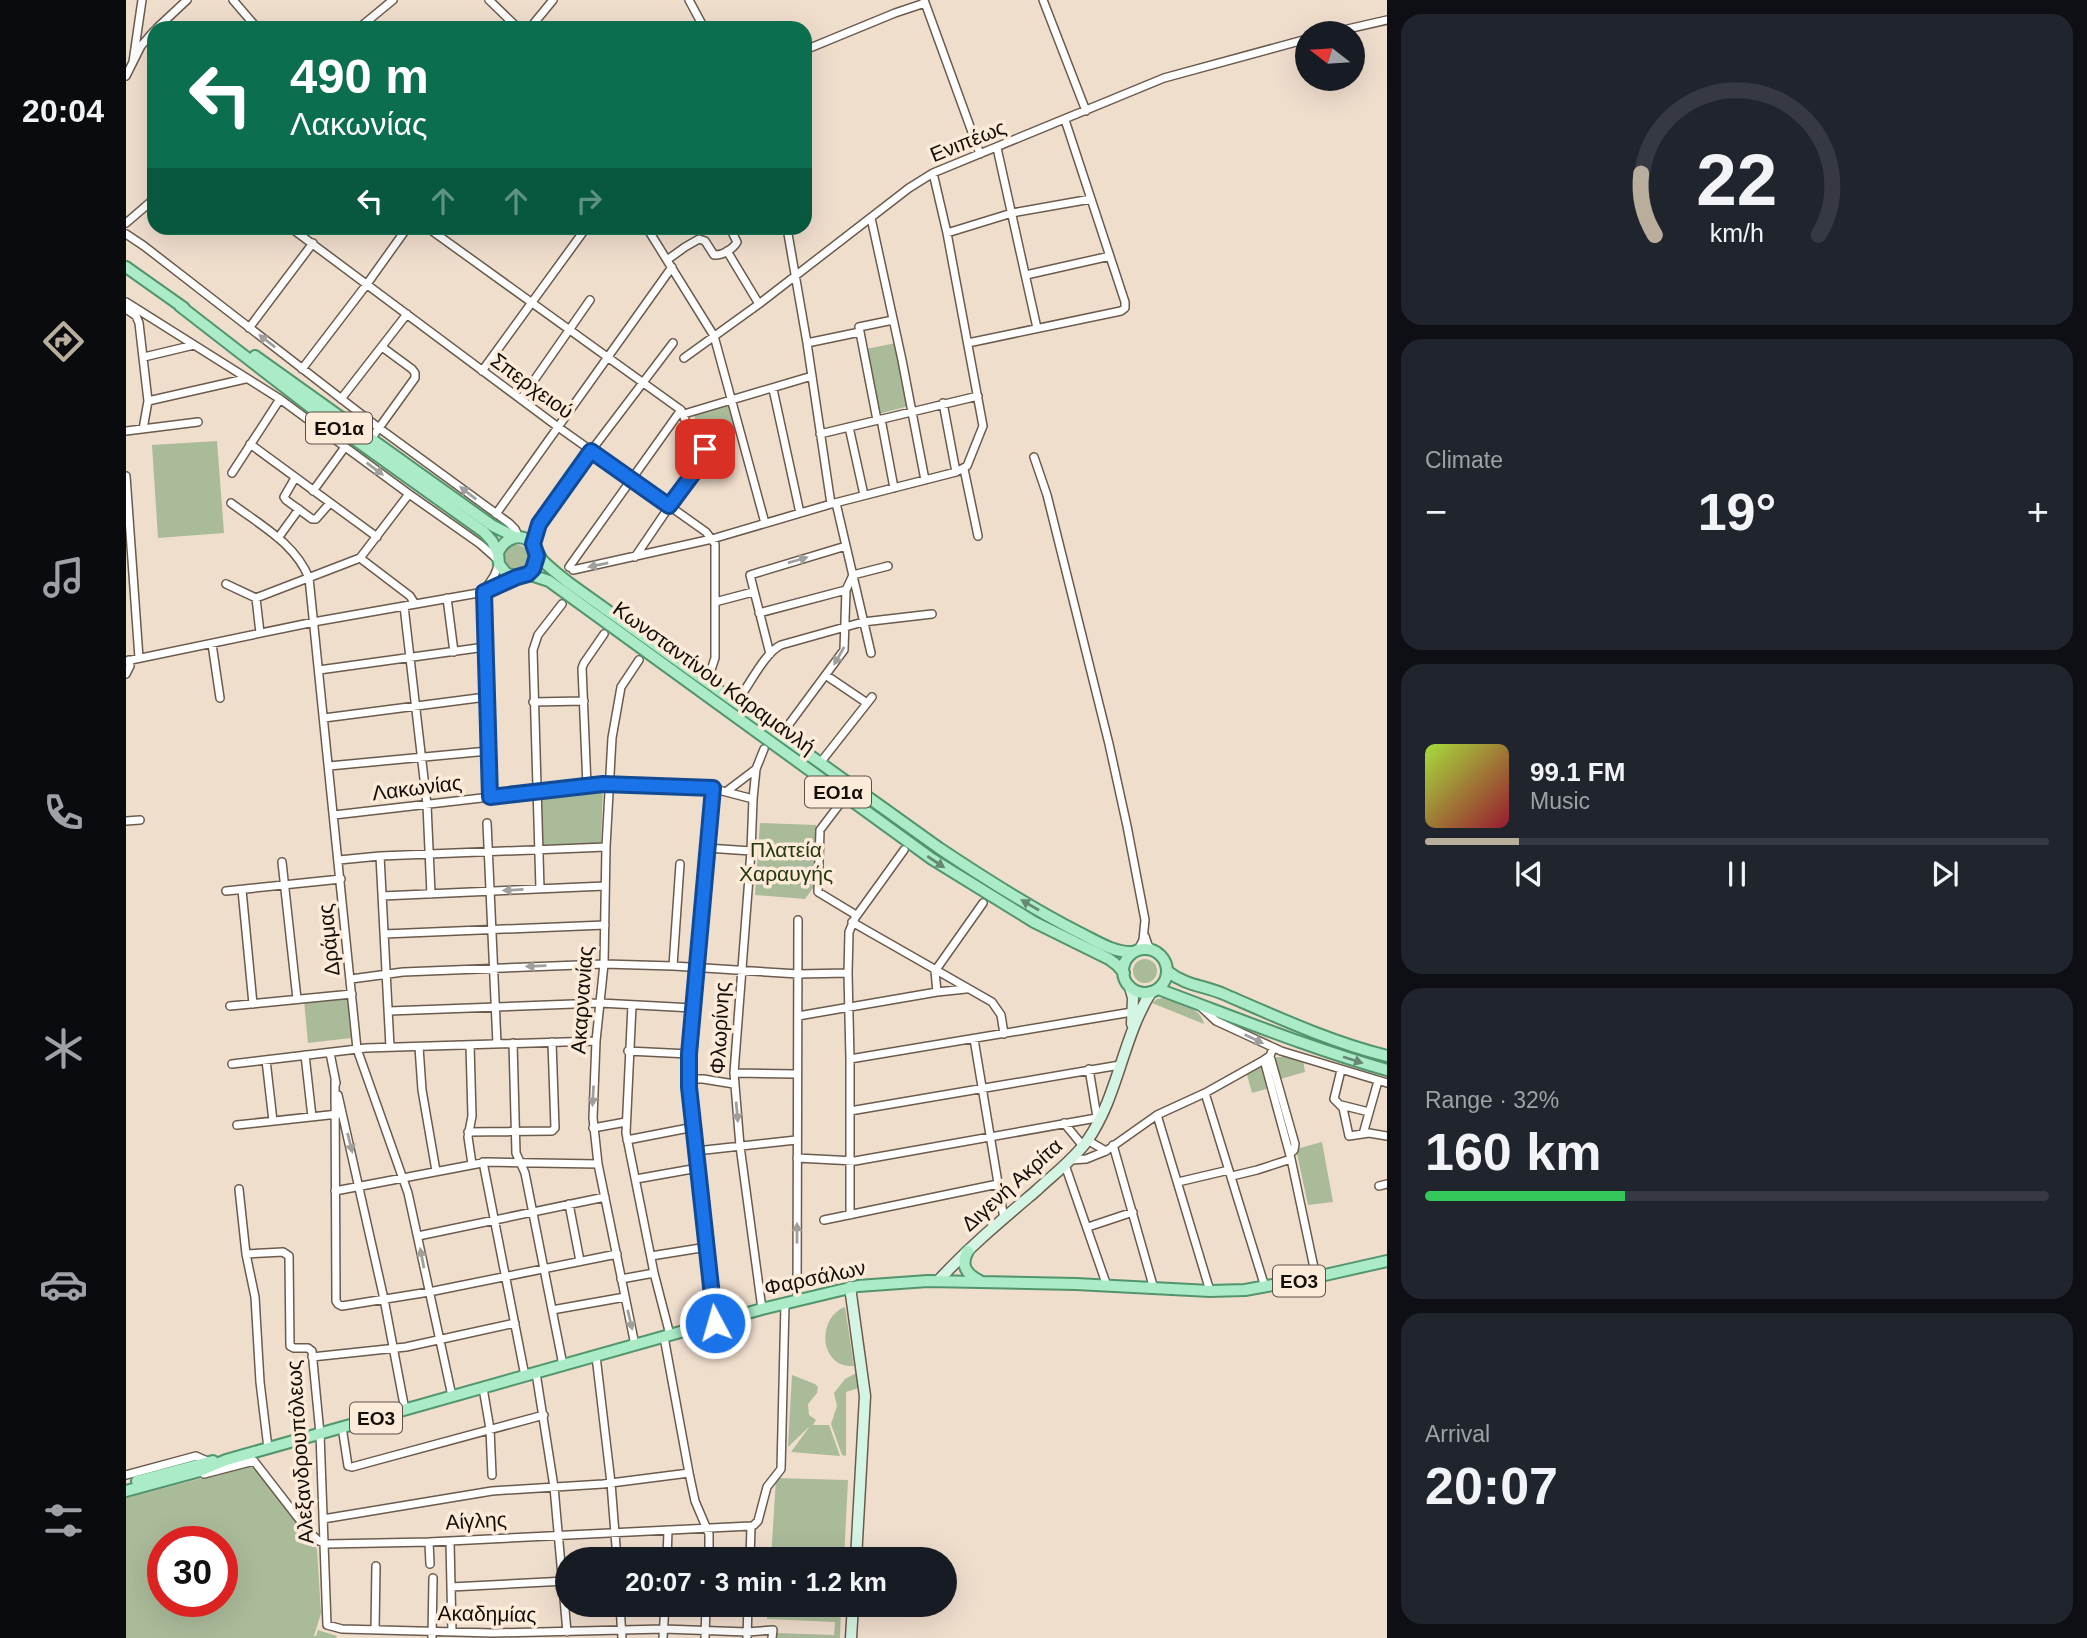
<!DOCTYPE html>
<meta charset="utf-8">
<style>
:root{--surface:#171b24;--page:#20242c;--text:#f1f3f6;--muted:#9ea1a6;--line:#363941;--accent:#b9ae9b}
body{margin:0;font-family:Helvetica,sans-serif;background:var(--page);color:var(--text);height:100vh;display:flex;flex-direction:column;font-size:26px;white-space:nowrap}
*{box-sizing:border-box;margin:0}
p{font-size:23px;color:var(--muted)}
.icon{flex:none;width:38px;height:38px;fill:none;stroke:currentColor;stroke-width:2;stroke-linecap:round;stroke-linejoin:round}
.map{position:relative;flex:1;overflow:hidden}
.drawer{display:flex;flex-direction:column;gap:14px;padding:14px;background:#0d0f14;width:700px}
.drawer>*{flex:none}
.hud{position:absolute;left:21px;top:21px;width:665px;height:214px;border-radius:21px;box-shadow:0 7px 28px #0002;background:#0b6e4f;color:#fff;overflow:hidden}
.needle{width:46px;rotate:287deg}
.fabs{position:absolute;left:1169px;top:21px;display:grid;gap:14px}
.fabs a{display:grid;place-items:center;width:70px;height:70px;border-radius:50%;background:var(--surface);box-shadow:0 7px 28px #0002;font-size:35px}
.speed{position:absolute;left:21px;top:1526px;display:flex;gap:14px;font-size:35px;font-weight:700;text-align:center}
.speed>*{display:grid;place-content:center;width:91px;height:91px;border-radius:50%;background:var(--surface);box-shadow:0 7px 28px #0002;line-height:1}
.speed .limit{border:10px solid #d22;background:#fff;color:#111}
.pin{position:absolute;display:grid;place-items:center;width:60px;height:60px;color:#fff;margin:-30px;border-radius:14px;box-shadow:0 4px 10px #0006}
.me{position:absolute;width:77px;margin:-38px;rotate:354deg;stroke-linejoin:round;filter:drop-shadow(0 0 5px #0008)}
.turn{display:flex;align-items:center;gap:24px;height:147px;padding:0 28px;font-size:32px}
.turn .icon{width:91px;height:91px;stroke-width:2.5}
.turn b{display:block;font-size:49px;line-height:60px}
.lanes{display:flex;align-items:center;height:66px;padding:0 28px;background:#0003;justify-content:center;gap:35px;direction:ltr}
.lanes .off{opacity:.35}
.big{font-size:52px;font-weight:700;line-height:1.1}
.drawer .tile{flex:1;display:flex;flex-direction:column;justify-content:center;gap:10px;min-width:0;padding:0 24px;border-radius:21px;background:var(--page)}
.drawer .dial{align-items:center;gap:0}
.dial svg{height:182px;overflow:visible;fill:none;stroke:var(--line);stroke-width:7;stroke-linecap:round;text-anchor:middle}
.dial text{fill:var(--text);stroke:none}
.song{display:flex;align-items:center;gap:21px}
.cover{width:84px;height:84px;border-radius:10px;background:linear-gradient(135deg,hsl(80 70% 55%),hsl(350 70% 35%))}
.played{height:7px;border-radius:4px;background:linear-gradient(90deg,var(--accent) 15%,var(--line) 15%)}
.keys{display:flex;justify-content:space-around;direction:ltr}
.heat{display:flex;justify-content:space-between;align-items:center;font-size:38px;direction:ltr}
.charge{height:10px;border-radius:5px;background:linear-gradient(90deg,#34c759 32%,var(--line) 0)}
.trip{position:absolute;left:429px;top:1547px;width:402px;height:70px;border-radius:35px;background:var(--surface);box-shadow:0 7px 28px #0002;font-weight:700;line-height:70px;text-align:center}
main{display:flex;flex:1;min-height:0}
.tab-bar{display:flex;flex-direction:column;width:126px;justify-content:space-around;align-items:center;background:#090b0e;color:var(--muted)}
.tab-bar .icon{width:49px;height:49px}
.tab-bar .selected{color:var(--accent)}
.tab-bar b{font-size:32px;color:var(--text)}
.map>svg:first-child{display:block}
.green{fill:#aabb9a;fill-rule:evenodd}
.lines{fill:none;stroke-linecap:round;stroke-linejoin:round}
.street-casing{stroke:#6a5b4d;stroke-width:10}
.secondary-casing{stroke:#6a5b4d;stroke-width:13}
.primary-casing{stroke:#52956d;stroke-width:14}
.street{stroke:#fff;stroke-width:7}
.secondary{stroke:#d5f5e4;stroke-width:10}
.primary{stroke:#abebc8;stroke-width:10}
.oneway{fill:#a19f9c}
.oneway2{fill:#678872}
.route-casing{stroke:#114b97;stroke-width:18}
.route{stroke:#1a73e8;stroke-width:12}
.labels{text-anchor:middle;stroke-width:7;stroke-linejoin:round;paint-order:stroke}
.shield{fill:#fdebda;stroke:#5a5047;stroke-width:2}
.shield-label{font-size:19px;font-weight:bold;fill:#140e08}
.street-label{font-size:21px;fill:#140e08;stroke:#fdebda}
.park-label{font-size:21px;fill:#263810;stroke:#fdebda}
</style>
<main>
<nav class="tab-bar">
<b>20:04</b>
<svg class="icon selected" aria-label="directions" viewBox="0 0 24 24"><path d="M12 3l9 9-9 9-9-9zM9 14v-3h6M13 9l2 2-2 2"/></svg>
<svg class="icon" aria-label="music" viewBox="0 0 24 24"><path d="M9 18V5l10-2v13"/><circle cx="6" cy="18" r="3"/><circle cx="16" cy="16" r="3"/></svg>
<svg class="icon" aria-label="phone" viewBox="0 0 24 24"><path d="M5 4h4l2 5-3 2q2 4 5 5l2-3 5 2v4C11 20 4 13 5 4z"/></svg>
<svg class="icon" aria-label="climate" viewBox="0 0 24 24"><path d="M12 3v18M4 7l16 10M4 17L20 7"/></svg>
<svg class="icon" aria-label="car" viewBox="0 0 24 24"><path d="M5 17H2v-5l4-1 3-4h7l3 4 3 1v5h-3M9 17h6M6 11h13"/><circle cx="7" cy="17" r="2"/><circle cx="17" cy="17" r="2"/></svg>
<svg class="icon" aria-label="filters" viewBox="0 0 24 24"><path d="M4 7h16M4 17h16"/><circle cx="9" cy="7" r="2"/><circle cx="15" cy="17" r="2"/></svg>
</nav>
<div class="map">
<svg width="1261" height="1638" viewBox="0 0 1261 1638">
<rect width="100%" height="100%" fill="#f0decd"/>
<path class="green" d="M770,343L783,406L752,414L740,349Z
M604,404L610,430L577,439L571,431L568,414Z
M91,441L98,533L32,538L26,445Z
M379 557a12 12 0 1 1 24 0a12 12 0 1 1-24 0Z
M477,790L475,844L417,847L414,797Z
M634,823L690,825V884L679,899L629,895Z
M1007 971a12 12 0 1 1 24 0a12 12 0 1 1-24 0Z
M221,996L225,1038L182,1043L178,1000Z
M1037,998C1052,1001 1075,1008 1078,1024L1026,1003L1031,999Z
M1161,1056L1177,1059L1179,1072L1151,1080L1146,1058Z
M1141,1059L1148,1087L1126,1093L1120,1071Z
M1196,1142L1207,1202L1182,1205L1170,1149Z
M719,1307L728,1366C692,1368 691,1317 719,1307Z
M730,1373L732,1388L720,1392V1456L716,1455L705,1424L711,1406L708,1393L719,1379Z
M666,1375L689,1384L692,1387L691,1393L682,1404L683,1415L690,1420L687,1425H703L714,1456L665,1452L684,1426L662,1447Z
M127,1465L191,1549L195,1613L188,1636H190L192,1630L211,1636L210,1638H0V1498ZM37,1542H96V1601H37Z
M650,1478L722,1480L718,1559H645Z
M642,1605H715L714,1638H651V1633L708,1635L709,1622L641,1619Z"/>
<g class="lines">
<g class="street-casing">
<path id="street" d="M107,0L131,28
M363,0L392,28
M563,0L578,28
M798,0L854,154
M917,0L960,111
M31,28L61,0
M233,28L267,0
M404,28L427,0
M1204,33L1261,20
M679,50L769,13L799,3
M7,62L16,0
M0,76L15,46L28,31
M871,148L911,328
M745,218L776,360L799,480
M0,223L28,199
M165,228L432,427L580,532L589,544V658L585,670
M302,228L555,410L443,567
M521,228L588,336L639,523
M661,228L681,343L705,504
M821,233L886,213L965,199
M0,234L18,246L253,428L383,523L389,529L393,537
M601,251L633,304
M541,260L559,247L573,239L579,241L588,255C596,256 607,249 611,242L604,228
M900,275L984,256
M0,302L154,399L283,494L354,544L372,560
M0,309L10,316L13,323L22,401L17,429
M123,328L187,243
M681,343L734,332
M842,343L995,311L999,308V302L939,120
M18,357L68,345
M558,358L633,304L783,188L807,173L1038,78L1181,39
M176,369L241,284L281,228
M356,371L460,228
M647,389L674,513
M215,399L281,314
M395,399L464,300
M22,401L119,379
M817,403L830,472
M558,414L686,376
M755,419L768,488
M751,420L733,327L767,320
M723,427L738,495
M0,431L72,422
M694,434L852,396
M245,439L289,378V373L286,369L256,347
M124,444L251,537
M908,457L921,495L983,744L1001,826L1019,920L1017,940L1012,950
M838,469L852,536
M106,473L154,399
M0,476L13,658
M169,478L158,497L160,500L186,519H190L204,503
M187,491L219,447
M105,503C134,525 169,543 183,578L231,1049L282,1193L326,1396
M710,503L745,653
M370,514L546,267
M152,538L173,509
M407,544L413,525L465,451L547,343
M509,557L577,457L579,449L577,443L560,422L555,410
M234,558L284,596L289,604
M447,570L586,539L705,504L830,472L841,466L857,426L821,233L807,173
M100,584L130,598
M358,591L368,576L373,564
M358,592L364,797
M321,598L328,652
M589,602L627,592
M278,606L301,805L305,894
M633,613L720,590
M134,633L130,598L234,558L283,494
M86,644L94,698
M644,654L624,575L720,546
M0,661L193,621L358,592L391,577
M193,670L359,647
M0,674L4,666L3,660
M701,676L738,701
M616,694C626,680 640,652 655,645L737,622L806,614
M407,702L458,701
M198,718L360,697
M661,727L718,650L720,590L727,575L762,566
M694,763L746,697
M203,766L362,751
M461,786L456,668L458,663L478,634
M587,788L563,1054V1079L589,1323
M601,791L630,769
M713,805L694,830L692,892L730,915
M208,815L477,784L581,787L627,799
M0,821L14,820
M361,823L371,1044
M581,848L625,851
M254,856L264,1047
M213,860L254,856L480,847
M156,862L171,999
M414,889L407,650L412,635L436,604
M116,890L127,1004
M100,891L215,879
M256,896L479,886
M726,922L866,1002L875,1015L878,1034
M258,934L479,925
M1019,936L1022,945L1028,952
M547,966L554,864
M225,979L277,972L478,964L547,966L672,974L722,973
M811,992L809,971L857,903
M506,1005L500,1133L528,1273L544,1335
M104,1006L226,994
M1074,1006L1090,1021L1155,1051L1261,1083
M263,1011L474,1003L567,1008
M672,1016L811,992L840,989
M848,1039L878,1219
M387,1043L390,1153L399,1173L437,1365
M344,1045L346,1116L342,1137L346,1164
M293,1047L296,1090L310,1171
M502,1051L563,1054
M204,1053L210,1083
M179,1055L186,1117
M1144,1056L1169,1144L1168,1150L1164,1154
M724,1059L1006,1012
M140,1060L147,1121
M1138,1060L1165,1159L1190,1277
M106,1064L240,1048L470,1041
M963,1069L971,1117
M1215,1070L1208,1099L1217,1108L1223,1136L1243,1133L1261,1136
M608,1073L670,1074
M563,1079H577L608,1084
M209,1081L210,1301L212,1304L216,1306L303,1292L491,1254
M1079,1093L1139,1287
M212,1095L258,1299L279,1410
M1215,1105L1243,1112
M724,1111L994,1065
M1031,1115L1084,1291
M938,1123L957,1146
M111,1125L212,1114
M467,1128L500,1122
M342,1132L426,1131L429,1128L426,1042
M1237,1134L1252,1081
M501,1140L568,1127
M961,1140L980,1151
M987,1145L1028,1289
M570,1151L670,1140
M671,1158L729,1161L976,1117
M945,1160L960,1159L980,1151L1031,1115L1079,1093L1138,1060L1144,1056L1147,1048
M357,1162L399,1376
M939,1165L981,1286
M1106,1176L1131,1170L1165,1159
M510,1179L572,1168
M1052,1182L1103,1170
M1253,1186L1261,1184
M113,1189L120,1254L129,1297L134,1382L142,1448
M209,1191L361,1162L472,1164
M443,1204L454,1261
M724,1215V1059L722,973L723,932L729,918L778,850
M698,1220L872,1184
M962,1227L1007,1212
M292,1236L479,1197
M120,1254L157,1252L163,1256L164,1346L168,1348H182L186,1351L194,1434L201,1625L216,1629L367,1633L538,1629L621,1632L647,1630L646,1638
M525,1256L581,1247
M495,1279L528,1273
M671,1301L672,920
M636,1309L614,1146L608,1073L625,851L627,799L630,769L638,749
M426,1310L499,1297
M538,1337L563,1473L569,1501L583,1534V1559
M509,1345L472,1164L467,1118L470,1041L478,964L480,847L486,738L495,687L513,660
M470,1356L485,1483L491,1559
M186,1357L280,1347L389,1323
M410,1373L428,1487L441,1632
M357,1388L364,1429L366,1475
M216,1427L222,1466L226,1467L418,1415
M118,1455L128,1461L183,1532L193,1541L201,1544L303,1542L625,1526
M78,1474L128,1461
M0,1475L70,1456L81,1461
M197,1519L366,1491L477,1484L563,1473
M625,1526L628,1525L632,1521L641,1487L655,1469L659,1304
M324,1541L326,1632
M303,1542L304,1564
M541,1559L542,1530
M624,1559L625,1526
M325,1587L440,1581
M494,1605L496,1638
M249,1630L250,1566
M306,1638L307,1578
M537,1638L539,1605
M579,1638L580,1605
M621,1638L622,1605"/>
</g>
<g class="secondary-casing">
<path id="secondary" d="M1004,987L1007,998L1006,1024
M812,1281C842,1248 877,1219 911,1190C928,1174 947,1160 961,1141C992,1097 996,1039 1025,992
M724,1287L739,1396L730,1559
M725,1638L727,1605"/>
</g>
<g class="primary-casing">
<path id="primary" d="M0,267L58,308
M54,306L196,416L358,532L366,541L372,553L373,564L380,573L391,577L402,574L423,581L806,859L908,922L983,959L991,965L998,973
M129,356L367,526L389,537
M372,553C378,538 397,530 408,546C412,551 413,556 417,561C425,569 434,576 443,583L813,848C858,878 903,907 952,932C969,940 987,953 1007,952
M997 971a22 22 0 1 1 44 0a22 22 0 1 1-44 0Z
M1041,971C1062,987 1078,985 1100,995C1153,1018 1205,1042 1261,1056
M1032,989C1108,1017 1183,1048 1261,1070
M842,1251C834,1265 840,1274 854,1281
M11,1481L87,1461
M0,1491L74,1471L100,1460L636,1309L732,1286L802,1281L950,1284L1084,1291L1119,1290L1190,1277L1261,1261"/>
</g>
<use href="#street" class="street"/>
<use href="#secondary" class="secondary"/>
<use href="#primary" class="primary"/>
</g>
<defs><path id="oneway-solid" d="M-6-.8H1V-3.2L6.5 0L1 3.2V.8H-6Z" transform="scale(1.75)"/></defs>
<g class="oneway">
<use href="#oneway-solid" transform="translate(141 341) rotate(-142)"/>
<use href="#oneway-solid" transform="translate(249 469) rotate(37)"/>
<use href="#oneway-solid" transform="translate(342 493) rotate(-142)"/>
<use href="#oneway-solid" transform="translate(672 560) rotate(-16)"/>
<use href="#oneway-solid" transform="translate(472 565) rotate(168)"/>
<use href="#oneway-solid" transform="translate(713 656) rotate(120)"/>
<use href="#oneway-solid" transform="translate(387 890) rotate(177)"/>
<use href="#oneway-solid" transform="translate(410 966) rotate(178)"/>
<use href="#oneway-solid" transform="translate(1128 1039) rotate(26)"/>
<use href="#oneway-solid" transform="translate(467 1096) rotate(93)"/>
<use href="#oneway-solid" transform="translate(611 1112) rotate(85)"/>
<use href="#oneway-solid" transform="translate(224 1143) rotate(76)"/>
<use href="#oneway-solid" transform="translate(671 1233) rotate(-90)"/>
<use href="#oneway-solid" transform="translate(296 1258) rotate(-101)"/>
<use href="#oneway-solid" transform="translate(504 1320) rotate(77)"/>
</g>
<g class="oneway2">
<use href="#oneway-solid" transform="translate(810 862) rotate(34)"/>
<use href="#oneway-solid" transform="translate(904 905) rotate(-150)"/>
<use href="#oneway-solid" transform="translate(1227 1060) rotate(18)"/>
</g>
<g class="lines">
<g class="route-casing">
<path id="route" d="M579,449L575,463L543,506L465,451L413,524L407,544L411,556L407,569L402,574L391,577L358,592L364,797L477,784L587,788L563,1054V1087L589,1323"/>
</g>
<use href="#route" class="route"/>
</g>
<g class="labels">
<g class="shield">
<rect x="180" y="412.5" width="66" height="31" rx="5"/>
<rect x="679" y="776.5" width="66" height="31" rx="5"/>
<rect x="1147" y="1265.5" width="52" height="31" rx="5"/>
<rect x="224" y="1402.5" width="52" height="31" rx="5"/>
</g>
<g class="shield-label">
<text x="213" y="435">ΕΟ1α</text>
<text x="712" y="799">ΕΟ1α</text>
<text x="1173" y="1288">ΕΟ3</text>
<text x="250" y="1425">ΕΟ3</text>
</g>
<g class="street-label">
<text transform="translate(842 141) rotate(-22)" y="7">Ενιπέως</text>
<text transform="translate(406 386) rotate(36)" y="7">Σπερχειού</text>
<text transform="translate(588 678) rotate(36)" y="7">Κωνσταντίνου Καραμανλή</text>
<text transform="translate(291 788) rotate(-7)" y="7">Λακωνίας</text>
<text transform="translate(203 940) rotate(-96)" y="7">Δράμας</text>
<text transform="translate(456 1000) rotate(-86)" y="7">Ακαρνανίας</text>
<text transform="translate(594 1028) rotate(-87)" y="7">Φλωρίνης</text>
<text transform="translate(886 1185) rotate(-42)" y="7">Διγενή Ακρίτα</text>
<text transform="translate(689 1278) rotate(-12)" y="7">Φαρσάλων</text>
<text transform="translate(174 1452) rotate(-94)" y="7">Αλεξανδρουπόλεως</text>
<text transform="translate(350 1521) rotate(-3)" y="7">Αίγλης</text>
<text transform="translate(361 1614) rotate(1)" y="7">Ακαδημίας</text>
</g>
<g class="park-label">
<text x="660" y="857">Πλατεία<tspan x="660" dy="24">Χαραυγής</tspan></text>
</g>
</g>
</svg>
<div class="fabs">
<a><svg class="needle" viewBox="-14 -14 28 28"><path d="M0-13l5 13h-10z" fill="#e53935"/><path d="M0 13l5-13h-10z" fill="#9ea1a6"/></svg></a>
</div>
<div class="speed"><div class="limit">30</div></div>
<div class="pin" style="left:579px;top:449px;background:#d93025"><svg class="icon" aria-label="arrive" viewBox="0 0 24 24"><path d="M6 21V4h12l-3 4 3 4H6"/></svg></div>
<svg class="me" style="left:589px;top:1323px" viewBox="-20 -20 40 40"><circle r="17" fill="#1a73e8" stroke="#fff" stroke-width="3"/><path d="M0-11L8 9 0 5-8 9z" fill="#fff"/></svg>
<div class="trip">20:07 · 3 min · 1.2 km</div>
<div class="hud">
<div class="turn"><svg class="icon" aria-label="left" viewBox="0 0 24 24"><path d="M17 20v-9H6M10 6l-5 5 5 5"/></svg><div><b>490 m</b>Λακωνίας</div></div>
<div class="lanes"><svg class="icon" aria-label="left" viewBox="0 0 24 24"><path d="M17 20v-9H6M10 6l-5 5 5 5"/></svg><svg class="icon off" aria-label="ahead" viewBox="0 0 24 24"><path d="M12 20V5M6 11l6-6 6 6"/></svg><svg class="icon off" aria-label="ahead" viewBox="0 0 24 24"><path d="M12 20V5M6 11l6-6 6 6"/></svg><svg class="icon off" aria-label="right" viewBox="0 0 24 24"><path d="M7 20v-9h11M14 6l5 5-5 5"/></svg></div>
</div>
</div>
<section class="drawer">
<div class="tile dial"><svg viewBox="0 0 100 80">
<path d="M14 69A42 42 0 1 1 86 69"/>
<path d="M14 69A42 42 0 0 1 8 42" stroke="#b9ae9b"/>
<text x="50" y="56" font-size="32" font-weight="700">22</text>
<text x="50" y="72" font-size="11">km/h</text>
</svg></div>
<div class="tile"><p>Climate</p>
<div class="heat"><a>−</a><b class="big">19°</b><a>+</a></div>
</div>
<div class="tile">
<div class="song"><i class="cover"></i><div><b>99.1 FM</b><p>Music</p></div></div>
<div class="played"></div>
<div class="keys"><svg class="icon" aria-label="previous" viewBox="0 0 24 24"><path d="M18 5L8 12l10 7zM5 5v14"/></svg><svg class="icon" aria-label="pause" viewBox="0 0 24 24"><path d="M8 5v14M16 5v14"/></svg><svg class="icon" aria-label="next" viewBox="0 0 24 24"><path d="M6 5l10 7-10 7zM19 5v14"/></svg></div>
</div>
<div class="tile"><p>Range · 32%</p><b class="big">160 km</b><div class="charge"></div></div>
<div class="tile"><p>Arrival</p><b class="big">20:07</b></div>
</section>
</main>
